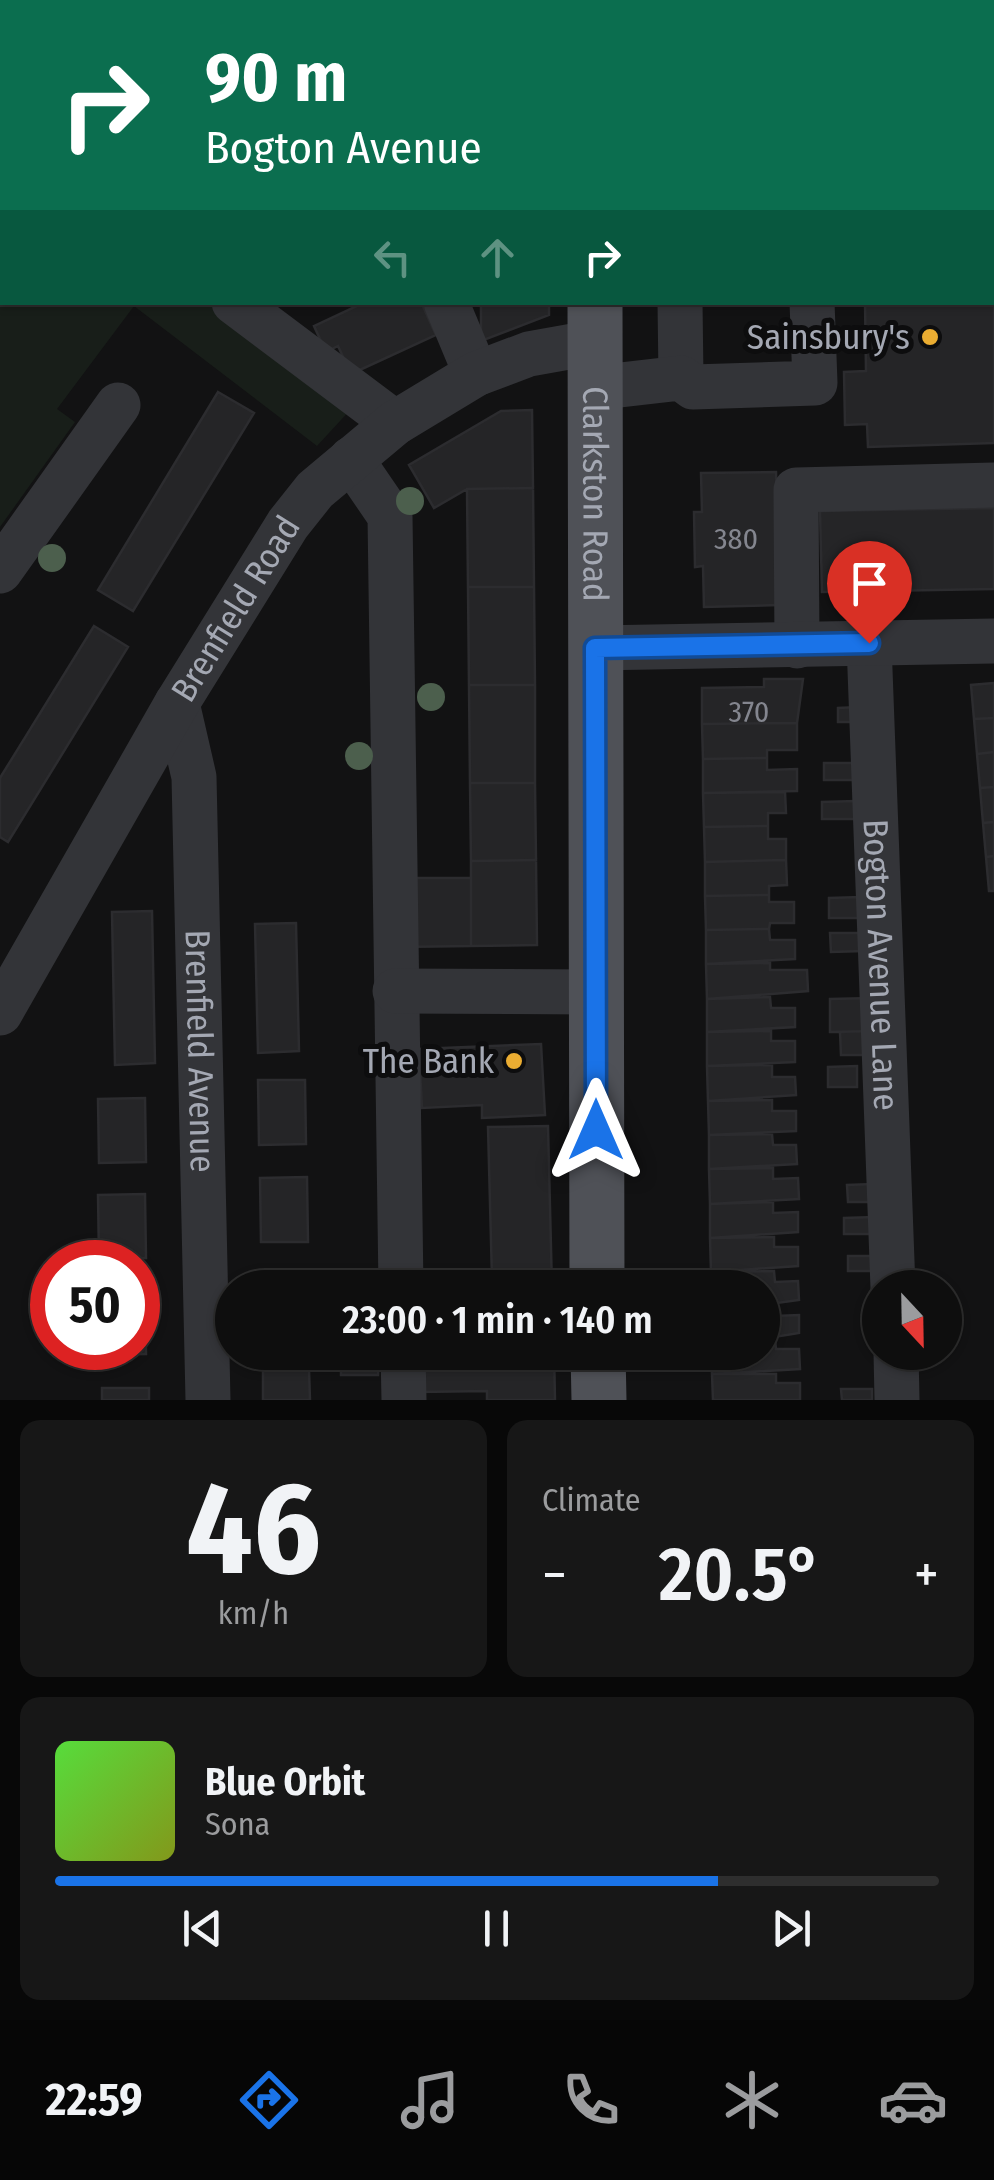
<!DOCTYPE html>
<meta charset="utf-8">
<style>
:root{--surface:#0e0e0e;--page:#171717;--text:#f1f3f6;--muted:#9b9c9e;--line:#2e2e2e;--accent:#1a73e8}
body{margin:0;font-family:"Fira Sans Condensed",sans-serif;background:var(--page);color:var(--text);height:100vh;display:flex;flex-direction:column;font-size:38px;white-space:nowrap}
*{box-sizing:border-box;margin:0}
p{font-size:32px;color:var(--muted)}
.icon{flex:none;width:55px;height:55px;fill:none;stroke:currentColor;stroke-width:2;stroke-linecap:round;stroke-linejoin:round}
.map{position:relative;height:1400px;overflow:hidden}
.side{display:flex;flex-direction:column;gap:20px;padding:20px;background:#080808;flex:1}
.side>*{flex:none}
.top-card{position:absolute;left:0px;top:0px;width:995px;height:305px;box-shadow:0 2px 8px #0004,0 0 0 2px var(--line);background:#0b6e4f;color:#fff;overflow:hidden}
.needle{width:65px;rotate:158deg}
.fabs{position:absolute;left:862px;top:1270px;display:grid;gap:20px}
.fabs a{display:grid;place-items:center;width:100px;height:100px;border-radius:50%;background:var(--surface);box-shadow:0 2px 8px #0004,0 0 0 2px var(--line);font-size:50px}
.speed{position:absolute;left:30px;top:1240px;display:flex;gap:20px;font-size:50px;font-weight:700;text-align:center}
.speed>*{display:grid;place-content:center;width:130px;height:130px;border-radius:50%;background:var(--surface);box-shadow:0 2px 8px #0004,0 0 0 2px var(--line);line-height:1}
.speed .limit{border:15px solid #d22;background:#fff;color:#111}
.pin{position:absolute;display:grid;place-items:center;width:85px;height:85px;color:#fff;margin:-102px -42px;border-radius:50% 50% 50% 0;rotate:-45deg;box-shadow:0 0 10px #0007}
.pin .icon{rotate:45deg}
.me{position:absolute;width:110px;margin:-55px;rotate:0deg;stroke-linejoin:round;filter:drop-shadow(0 0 8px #0008)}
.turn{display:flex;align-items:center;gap:35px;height:210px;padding:0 40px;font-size:45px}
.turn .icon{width:130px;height:130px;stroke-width:2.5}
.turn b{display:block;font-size:70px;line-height:85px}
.lanes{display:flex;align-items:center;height:95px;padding:0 40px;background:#0003;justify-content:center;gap:50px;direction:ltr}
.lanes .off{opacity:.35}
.big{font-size:75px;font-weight:600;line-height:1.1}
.side .card{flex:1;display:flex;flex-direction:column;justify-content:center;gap:15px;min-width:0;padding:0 35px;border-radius:20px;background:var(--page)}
.side .dial{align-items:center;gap:0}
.dial b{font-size:130px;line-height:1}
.song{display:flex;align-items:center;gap:30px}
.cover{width:120px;height:120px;border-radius:15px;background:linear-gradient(135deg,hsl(110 70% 55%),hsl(70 70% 35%))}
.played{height:10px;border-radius:5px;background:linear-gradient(90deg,var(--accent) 75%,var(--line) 75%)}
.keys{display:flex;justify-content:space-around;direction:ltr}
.heat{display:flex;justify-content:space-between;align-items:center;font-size:55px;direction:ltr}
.side .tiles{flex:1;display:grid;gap:20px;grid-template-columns:1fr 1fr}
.card:last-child{grid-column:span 2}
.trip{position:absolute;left:215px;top:1270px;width:565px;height:100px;border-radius:50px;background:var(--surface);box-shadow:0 2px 8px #0004,0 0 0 2px var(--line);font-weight:600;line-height:100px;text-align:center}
.tabs{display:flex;height:160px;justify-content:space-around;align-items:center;background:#060606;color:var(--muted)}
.tabs .icon{width:70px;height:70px}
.tabs .selected{color:var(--accent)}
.tabs b{font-size:45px;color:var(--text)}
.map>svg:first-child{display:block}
.green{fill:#181e19}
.building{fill:#252527;stroke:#2c2c2f;stroke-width:2.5}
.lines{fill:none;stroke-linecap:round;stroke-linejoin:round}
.minor{stroke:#333438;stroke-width:45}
.major{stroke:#4f5157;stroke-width:55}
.tree{fill:#4c5f4d}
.route-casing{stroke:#114b97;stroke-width:25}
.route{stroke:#1a73e8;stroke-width:18}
.poi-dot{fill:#ebad32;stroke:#0d0d0e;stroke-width:4}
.labels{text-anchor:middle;stroke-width:10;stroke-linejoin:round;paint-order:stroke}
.number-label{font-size:30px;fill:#84868f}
.poi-label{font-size:35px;fill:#a4a8b3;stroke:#0d0d0e;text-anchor:end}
.street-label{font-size:35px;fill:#a4a8b3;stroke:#0d0d0e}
</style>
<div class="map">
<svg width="994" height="1400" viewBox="0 0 994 1400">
<rect width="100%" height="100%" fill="#121213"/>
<path class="green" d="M0,131L2,302L208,303L352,408L317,446L134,306L57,409L75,422L0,527Z"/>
<path class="building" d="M773,0H858L859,2H773Z
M888,0H958V2H889Z
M994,173V443L868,447L867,424L845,425L844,372L866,371L865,302H992Z
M355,302H421L436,335L351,374L338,346L326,352L314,326L357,306Z
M481,302H549V315L481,341Z
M218,392L254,413L133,611L98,590Z
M532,410L533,488L467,489L434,508L409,465L501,411Z
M776,472L779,605L704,607L703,566L695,567L694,512H702L701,473Z
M533,488L534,587H468L467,489Z
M994,508V589L822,592L820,511Z
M468,587H534L535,685H469Z
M94,626L128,647L8,842L0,837V778Z
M764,679H803L797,723L702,724V688L764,687Z
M994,683V718L974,719L971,685Z
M469,685H535V783H470Z
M859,707L860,722H838V708Z
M994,718V752L977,754L974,719Z
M797,723V750H767V758L703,759L702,724Z
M994,752V787L980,788L977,754Z
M767,758V770L797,769V791L703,793V759Z
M824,763H856V780H824Z
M470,783H535L536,860L471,861Z
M994,787V822L983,823L980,788Z
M785,792L786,813H768V826L704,827L703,793Z
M855,801V819H822V802Z
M994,822V856L986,857L983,823Z
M768,826V839H786V860L705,862L704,827Z
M994,856V891H989L986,857Z
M536,860L537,945L471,946V861Z
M786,860L787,885L769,886V895L705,896V862Z
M398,878H471V946L398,947Z
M769,895V902H794V923H770L769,929L706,930L705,896Z
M861,897L862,918H829V898Z
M152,911L155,1063L115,1065L112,912Z
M296,923L299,1051L258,1053L255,924Z
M769,929L770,940H795V959L706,964V930Z
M830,933H862L863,951L831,952Z
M770,963V970H807L808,991L707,999L706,964Z
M770,997L771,1008H795V1027L707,1032V999Z
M873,998L874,1031L830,1032V999Z
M771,1031V1041H795V1062L707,1066V1032Z
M869,1031V1055H841L840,1032Z
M541,1044L545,1115L482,1118V1105L422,1108L419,1049Z
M772,1065V1077H795L796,1095L708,1101L707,1066Z
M857,1066V1087H828V1067Z
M258,1080H305L306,1144L259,1145Z
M145,1098L146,1162L99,1163L98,1099Z
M772,1100V1111H796V1131L709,1135L708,1101Z
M548,1126L552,1288H415V1281L492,1279L488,1127Z
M772,1134L773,1145H796L797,1164L709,1169V1135Z
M773,1168V1179L798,1178L799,1199L710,1204L709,1169Z
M307,1177L308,1242H261L260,1178Z
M873,1184L874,1202H848L847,1185Z
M145,1194L146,1258L99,1259L98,1195Z
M773,1202V1213L798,1212V1232L710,1238V1204Z
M874,1217V1234H844V1218Z
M774,1237V1247H798V1266L711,1272L710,1238Z
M848,1256H876L877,1271H848Z
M262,1271H309V1288H263Z
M774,1271L775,1282L798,1281L799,1300L762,1305V1288H711V1272Z
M138,1290H145L146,1354L100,1355V1348H138Z
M762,1305H775V1316L799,1315V1333L762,1339Z
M762,1339H775L776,1349H799L800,1369L712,1374V1352H762Z
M341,1352H379L378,1375H341Z
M417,1352H554L555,1400H487V1391L418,1392Z
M263,1369H309L310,1400H263Z
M712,1374H776V1383H800V1400H713Z
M102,1388H149V1400H102Z
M841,1389H872V1400H842Z"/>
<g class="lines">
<g class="minor">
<path d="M336,0L337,2"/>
<path d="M414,2L419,0"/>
<path d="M692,2L693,0"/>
<path d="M992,76H994"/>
<path d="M234,302L395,423"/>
<path d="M446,302L476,374"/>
<path d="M680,302L681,378"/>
<path d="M594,388L681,378L693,387L815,383L812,302"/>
<path d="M351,459L390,516L401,1288"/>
<path d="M0,571L118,405"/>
<path id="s1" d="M869,643L893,1288"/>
<path d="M797,646L796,490L994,485"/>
<path d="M595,648L994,641"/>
<path id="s2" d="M177,703L194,777L208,1400"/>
<path d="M395,991L595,992"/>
<path id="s3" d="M0,1013L177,703L288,524L315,490L395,423L476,374L529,354L596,342"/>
<path d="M403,1352L404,1400"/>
<path d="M896,1352L897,1400"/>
</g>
<g class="major">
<path d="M582,0V2"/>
<path id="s4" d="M595,302L597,1288"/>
<path d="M598,1352L599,1400"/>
</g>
</g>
<g class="tree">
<circle cx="410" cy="501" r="14"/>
<circle cx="52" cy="558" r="14"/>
<circle cx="431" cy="697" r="14"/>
<circle cx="359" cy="756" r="14"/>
</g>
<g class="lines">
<g class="route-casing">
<path id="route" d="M596,1130L595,648L869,643"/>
</g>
<use href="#route" class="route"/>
</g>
<g class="poi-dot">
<circle cx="930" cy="337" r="10"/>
<circle cx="514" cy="1061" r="10"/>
</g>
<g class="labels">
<g class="number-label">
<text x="736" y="549">380</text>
<text x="749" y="722">370</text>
</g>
<g class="poi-label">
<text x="910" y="349">Sainsbury's</text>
<text x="494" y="1073">The Bank</text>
</g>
<g class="street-label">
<text dy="12" stroke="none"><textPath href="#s4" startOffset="192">Clarkston Road</textPath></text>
<text dy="12" stroke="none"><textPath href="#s3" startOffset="468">Brenfield Road</textPath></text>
<text dy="12" stroke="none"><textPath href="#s1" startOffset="322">Bogton Avenue Lane</textPath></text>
<text dy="12" stroke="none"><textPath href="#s2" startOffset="350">Brenfield Avenue</textPath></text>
</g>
</g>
</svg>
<div class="fabs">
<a><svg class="needle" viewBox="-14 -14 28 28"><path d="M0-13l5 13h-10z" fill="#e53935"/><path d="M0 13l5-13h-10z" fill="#9b9c9e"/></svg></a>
</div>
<div class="speed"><div class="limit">50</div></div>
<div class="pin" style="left:869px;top:643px;background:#d93025"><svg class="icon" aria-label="arrive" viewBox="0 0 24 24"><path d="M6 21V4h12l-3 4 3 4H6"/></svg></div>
<svg class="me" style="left:596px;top:1130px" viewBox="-20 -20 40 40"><path d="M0-17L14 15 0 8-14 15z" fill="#1a73e8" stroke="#fff" stroke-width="4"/></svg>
<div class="trip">23:00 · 1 min · 140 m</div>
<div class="top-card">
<div class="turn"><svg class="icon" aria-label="right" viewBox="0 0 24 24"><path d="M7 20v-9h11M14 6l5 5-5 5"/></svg><div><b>90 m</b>Bogton Avenue</div></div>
<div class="lanes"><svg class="icon off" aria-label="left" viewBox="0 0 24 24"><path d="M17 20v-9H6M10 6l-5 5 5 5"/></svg><svg class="icon off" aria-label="ahead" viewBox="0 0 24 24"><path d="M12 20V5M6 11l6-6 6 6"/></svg><svg class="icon" aria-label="right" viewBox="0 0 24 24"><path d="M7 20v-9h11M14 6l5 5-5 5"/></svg></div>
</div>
</div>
<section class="side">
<div class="tiles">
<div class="card dial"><b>46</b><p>km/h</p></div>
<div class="card"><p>Climate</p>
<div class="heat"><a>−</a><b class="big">20.5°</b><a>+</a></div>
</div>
<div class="card">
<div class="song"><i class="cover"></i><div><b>Blue Orbit</b><p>Sona</p></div></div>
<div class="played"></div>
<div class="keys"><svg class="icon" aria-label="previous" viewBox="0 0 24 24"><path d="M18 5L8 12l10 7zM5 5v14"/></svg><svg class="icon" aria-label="pause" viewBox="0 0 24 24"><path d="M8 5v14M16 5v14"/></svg><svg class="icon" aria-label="next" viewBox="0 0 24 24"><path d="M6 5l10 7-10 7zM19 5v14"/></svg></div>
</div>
</div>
</section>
<nav class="tabs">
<b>22:59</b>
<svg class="icon selected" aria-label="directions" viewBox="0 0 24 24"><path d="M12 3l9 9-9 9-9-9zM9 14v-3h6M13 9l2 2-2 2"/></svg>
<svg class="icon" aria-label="music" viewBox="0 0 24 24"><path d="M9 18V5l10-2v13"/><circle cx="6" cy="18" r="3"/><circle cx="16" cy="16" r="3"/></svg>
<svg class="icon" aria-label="phone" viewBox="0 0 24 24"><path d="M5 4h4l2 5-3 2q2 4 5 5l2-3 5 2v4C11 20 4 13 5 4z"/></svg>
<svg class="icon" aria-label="climate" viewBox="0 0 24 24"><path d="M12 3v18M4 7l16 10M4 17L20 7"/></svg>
<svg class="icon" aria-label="car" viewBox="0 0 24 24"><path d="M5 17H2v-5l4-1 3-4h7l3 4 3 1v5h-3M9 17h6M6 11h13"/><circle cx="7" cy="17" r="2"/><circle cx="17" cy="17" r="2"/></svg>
</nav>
